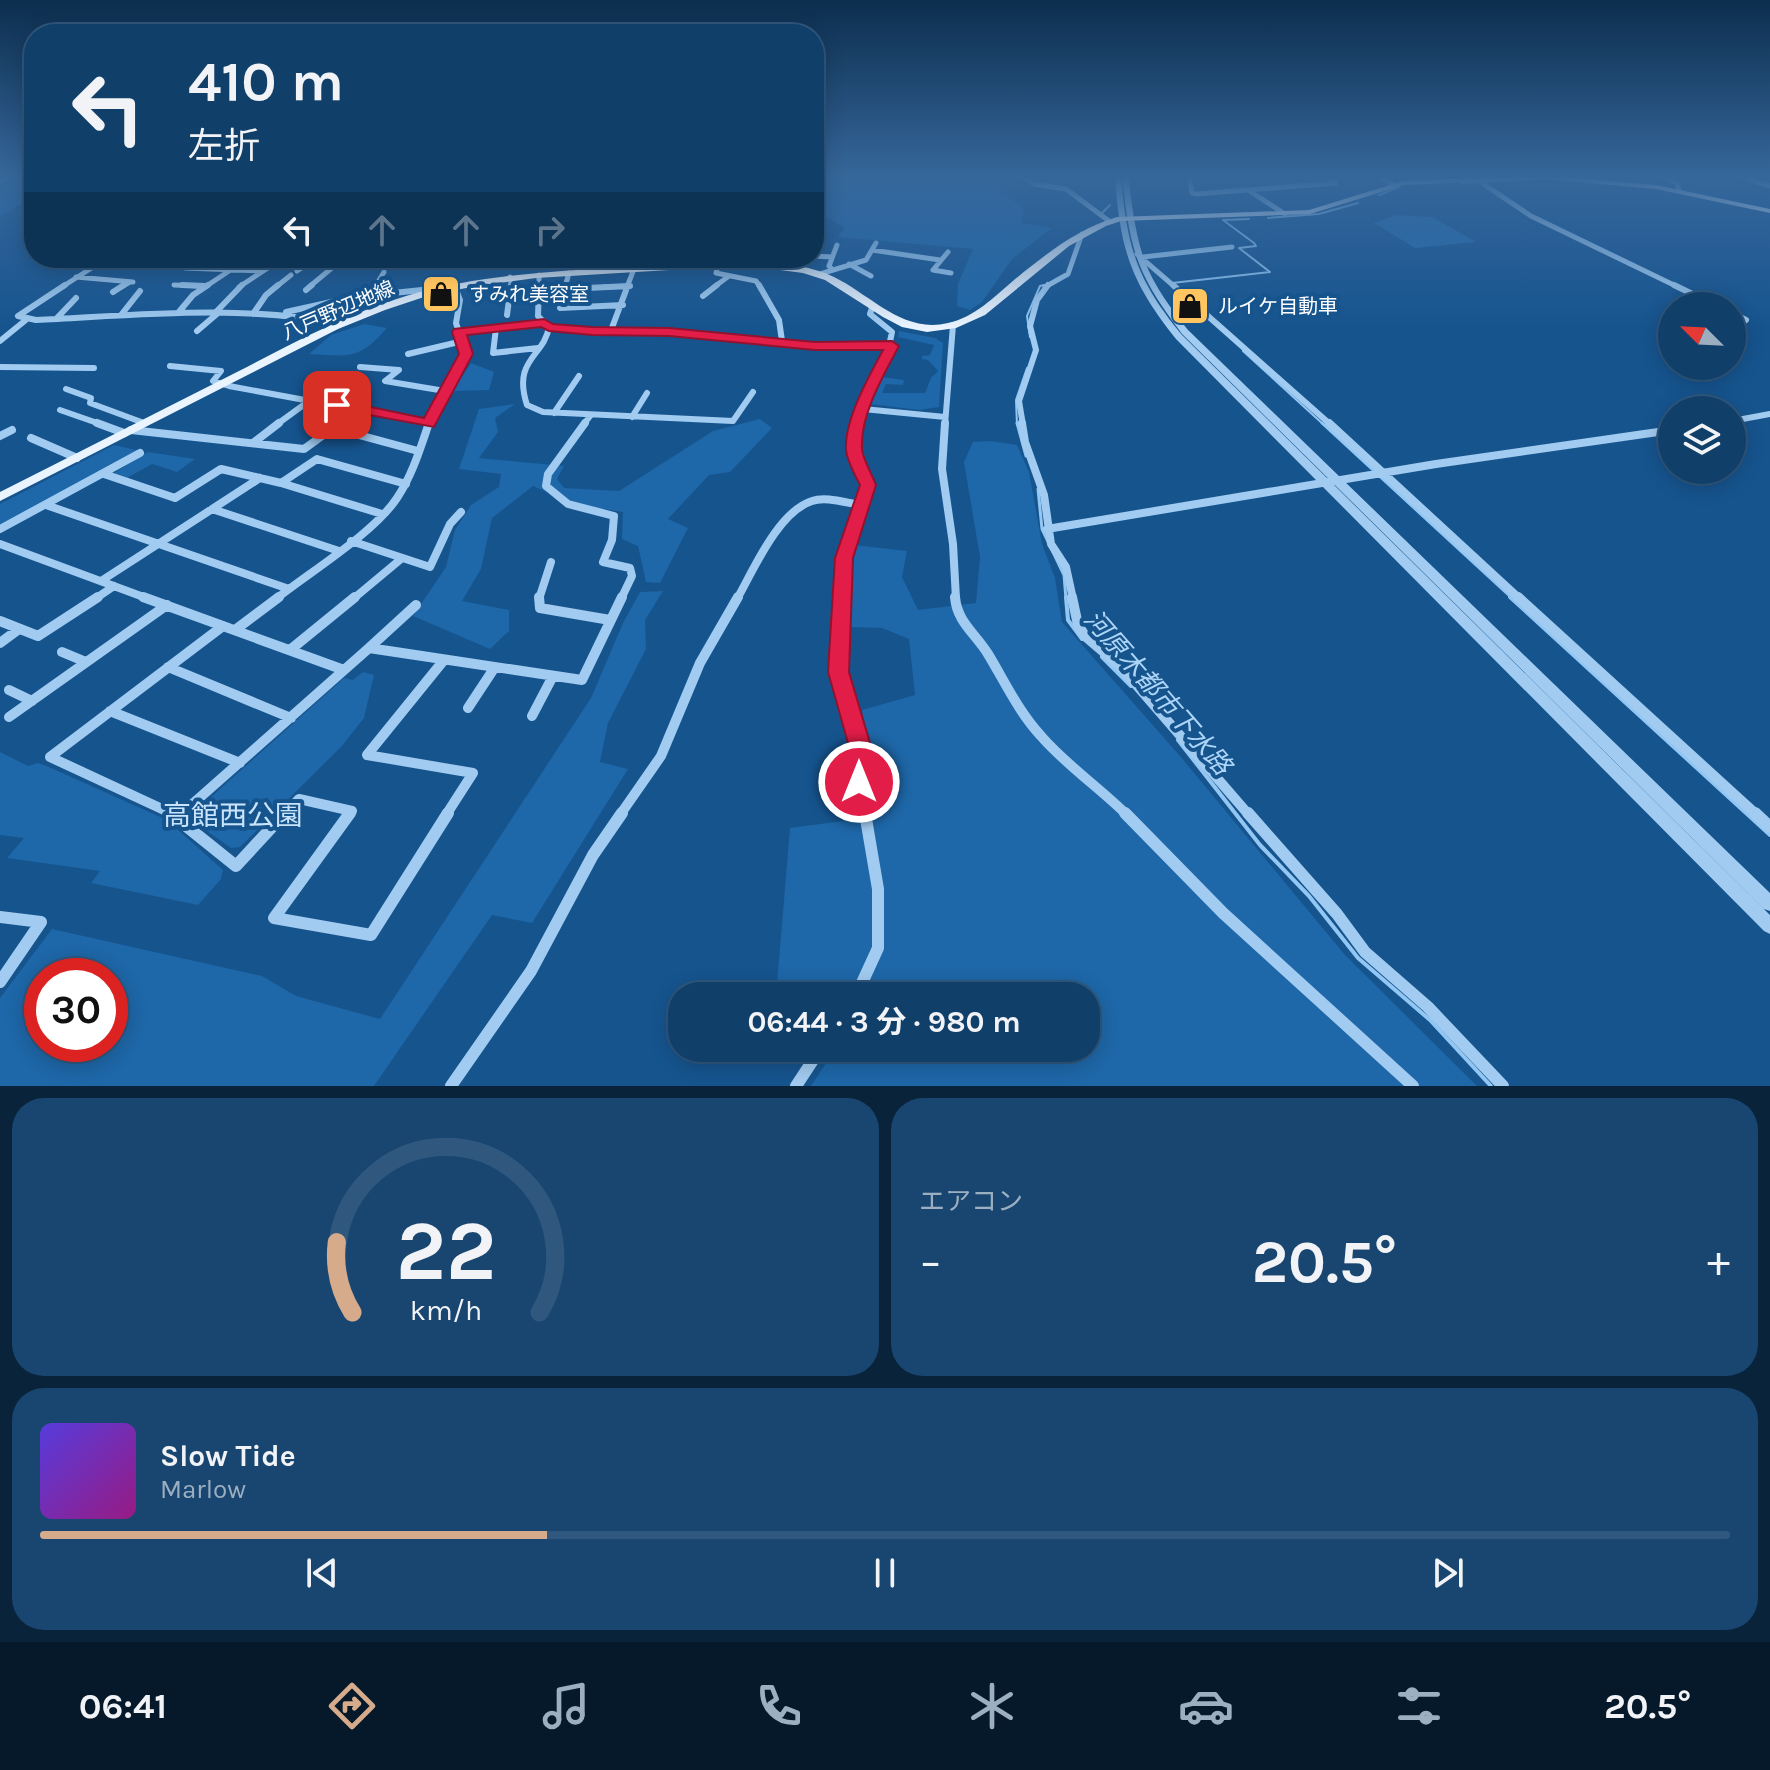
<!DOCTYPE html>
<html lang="ja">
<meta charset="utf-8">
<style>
:root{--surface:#103f6a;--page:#194670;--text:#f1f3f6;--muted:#9cafc1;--line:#30587e;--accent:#d6ab8b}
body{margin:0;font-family:Karla,"Noto Sans JP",sans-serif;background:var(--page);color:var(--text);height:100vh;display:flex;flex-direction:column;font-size:30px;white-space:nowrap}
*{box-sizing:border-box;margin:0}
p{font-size:26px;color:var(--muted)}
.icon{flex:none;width:44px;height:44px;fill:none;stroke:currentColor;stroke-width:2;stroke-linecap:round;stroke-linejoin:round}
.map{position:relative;height:1086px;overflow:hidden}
.details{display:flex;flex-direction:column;gap:12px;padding:12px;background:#09233a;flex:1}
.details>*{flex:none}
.guide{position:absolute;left:24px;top:24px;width:800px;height:244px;border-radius:32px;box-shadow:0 4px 20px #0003,0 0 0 2px var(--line);background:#103f6a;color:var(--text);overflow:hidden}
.needle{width:52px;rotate:294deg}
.fabs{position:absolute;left:1658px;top:292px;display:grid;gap:16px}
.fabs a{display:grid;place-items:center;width:88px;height:88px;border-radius:50%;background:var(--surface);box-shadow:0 4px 20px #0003,0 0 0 2px var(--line);font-size:40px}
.speed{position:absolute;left:24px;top:958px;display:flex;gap:16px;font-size:40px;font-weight:700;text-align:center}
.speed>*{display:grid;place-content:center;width:104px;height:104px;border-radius:50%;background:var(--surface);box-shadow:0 4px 20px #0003,0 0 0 2px var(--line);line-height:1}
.speed .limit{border:12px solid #d22;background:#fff;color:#111}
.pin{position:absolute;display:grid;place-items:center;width:68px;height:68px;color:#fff;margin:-34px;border-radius:16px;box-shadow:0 4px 12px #0006}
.me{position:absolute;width:88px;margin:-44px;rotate:0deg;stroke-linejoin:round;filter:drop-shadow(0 0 6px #0008)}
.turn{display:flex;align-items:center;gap:28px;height:168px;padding:0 32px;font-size:36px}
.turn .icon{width:104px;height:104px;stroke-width:2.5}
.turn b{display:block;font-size:56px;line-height:68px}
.lanes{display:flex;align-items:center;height:76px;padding:0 32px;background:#0003;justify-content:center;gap:40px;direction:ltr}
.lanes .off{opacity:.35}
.big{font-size:60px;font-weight:700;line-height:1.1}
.details .tile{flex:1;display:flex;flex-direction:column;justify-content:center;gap:12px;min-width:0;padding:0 28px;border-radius:32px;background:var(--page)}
.details .dial{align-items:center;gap:0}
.dial svg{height:208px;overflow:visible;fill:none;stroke:var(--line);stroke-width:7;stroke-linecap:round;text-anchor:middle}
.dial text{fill:var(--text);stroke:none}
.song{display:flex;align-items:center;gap:24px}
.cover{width:96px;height:96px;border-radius:12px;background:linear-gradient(135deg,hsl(250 70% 55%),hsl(310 70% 35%))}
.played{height:8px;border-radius:4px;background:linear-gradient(90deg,var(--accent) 30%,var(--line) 30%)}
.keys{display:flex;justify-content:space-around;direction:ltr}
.heat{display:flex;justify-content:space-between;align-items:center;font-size:44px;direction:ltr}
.details .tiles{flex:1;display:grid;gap:12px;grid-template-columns:1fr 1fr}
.tile:last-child{grid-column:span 2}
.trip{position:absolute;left:668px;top:982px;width:432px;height:80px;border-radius:32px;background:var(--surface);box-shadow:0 4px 20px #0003,0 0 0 2px var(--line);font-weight:700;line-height:80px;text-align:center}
.tab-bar{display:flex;height:128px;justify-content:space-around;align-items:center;background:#06192a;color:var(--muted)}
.tab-bar .icon{width:56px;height:56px}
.tab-bar .current{color:var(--accent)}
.tab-bar b{font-size:36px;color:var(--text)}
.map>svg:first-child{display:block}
.green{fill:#1e67a8;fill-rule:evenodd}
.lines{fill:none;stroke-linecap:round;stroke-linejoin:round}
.stream-far2{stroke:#93c7f3;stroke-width:2}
.stream-far1{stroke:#93c7f3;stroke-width:3}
.stream{stroke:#93c7f3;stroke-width:4}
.taxiway{fill:#8aaac6;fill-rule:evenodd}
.building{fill:#246cad}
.minor-far4{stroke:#a1cbf0;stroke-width:5}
.minor-far3{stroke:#a1cbf0;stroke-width:6}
.minor-far2{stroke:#a1cbf0;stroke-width:8}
.minor-far1{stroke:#a1cbf0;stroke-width:10}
.minor{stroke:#a1cbf0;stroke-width:12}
.tertiary{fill:#a1cbf0;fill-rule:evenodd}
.primary{fill:#eaf4ff;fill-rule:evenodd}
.route{fill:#e11d48;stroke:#92132f;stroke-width:2}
.labels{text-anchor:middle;stroke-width:8;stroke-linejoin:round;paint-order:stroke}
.far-poi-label{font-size:20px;fill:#fff;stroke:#16548e;text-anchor:start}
.far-street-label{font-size:20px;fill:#fff;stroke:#16548e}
.water-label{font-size:26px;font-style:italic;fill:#add5f7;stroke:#16548e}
.near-park-label{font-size:28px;fill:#c8e3fb;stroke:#16548e}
</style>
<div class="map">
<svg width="1770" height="1086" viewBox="0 0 1770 1086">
<rect width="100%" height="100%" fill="#16548e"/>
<path class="green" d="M23,176H34V197L0,216V188Z
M814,176H981L1024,209L1021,223L1052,228L1012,259L982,302L970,310L957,306L958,284L973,249L838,237L845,228L814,210Z
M364,324L387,328C359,361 347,356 309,354L331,335Z
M899,331L935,338L943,343L939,407L919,410L870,404L882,377L904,380L903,385L886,384L882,393H925L931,378L938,371L928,360L922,359V356L930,355L934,345L898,337Z
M471,363L494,372L489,390L453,391Z
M515,404L495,418L498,432L479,458L564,466L557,479L564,488L619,491L713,431L760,419L772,428L730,472L709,475L668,519L688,528L660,583L646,582L638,546L622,539L623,512L576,505L533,486L492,518L481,569L462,601L509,610V631L490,649L413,616L446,567L455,530L471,505L499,487L501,474L459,469L479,409Z
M991,441L1017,445L1029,472L1042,544L1055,578L1062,622L1180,756L1345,955L1477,1086H811L836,1048H1086V996H776L790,828L881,816L862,710L915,695L909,639L882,628L849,627L850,562L854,545L907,551L902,577L918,610L976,603L980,557L964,462L973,442Z
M114,445L141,451L0,527V504Z
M148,452L195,459L177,472L152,464L127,478L114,473Z
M663,591L645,620L646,649L608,723L600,762L628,769L532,923L492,915L374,1086H0V998L52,929L262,976L296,996L380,1019L591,698L623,623L640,592ZM42,976H110V1044H42Z
M363,672L374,675L364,718L342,746L240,847L231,848L190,819L191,815L344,678L353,680Z
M0,752L28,766L38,763L49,767L167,820L223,870L221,879L198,905L91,883L100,871L7,858L24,838L0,835Z"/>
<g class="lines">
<path class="stream-far2" d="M1460,183L1537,179L1536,176
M1379,195L1399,187
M1100,215L1110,205
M1268,218L1319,214L1358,203
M1172,283L1270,272L1239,248L1256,246L1254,243L1223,220L1249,219
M1030,337L1027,316L1040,286L1044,285
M1243,351L1324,425
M1017,425L1016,400L1027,368"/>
<path class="stream-far1" d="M1017,423L1026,456
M1322,423L1513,599
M1038,489L1042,529L1064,575L1066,599"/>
<path class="stream" d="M1066,597L1068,620L1082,639
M1510,597L1770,835
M1102,657L1131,686
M1178,740L1260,845L1309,896L1358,958L1430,1020L1491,1086"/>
<path class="taxiway" d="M0,176H15L0,184Z"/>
</g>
<path class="building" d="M1396,215L1432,217L1476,242L1415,248L1374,223Z"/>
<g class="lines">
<path class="minor-far4" d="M1023,176L1034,184L1066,189L1109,221
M1189,176L1192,193L1196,194L1336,183L1326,176
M1377,176L1394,185
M1658,176L1677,183L1679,191
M1739,176L1770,186
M1476,179L1531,216L1678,287
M1251,192L1285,214
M872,250L940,260
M948,252L933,270L951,273
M1137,254L1175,287
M814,256L832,257
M1143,257L1232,247
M104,260L166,264
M849,264L871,276
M718,266L716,273L756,281L760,287
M185,268L262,271
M832,269L829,266L837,245
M297,271L313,260
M580,272L593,258
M820,274L866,260L876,243
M76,277L133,282
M510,277L512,287
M174,285L205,286
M62,287L107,258
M121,287L130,282
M205,287L232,269
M239,287L283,258L367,263
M276,287L291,275
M309,287L339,262
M375,287L384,272
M539,287V275
M565,287L569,273
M603,287L630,286
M627,287L634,269
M714,287L729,276
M1045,287L1068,274L1082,234"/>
<path class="minor-far3" d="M65,285L18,316L36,320C139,315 239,304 341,324
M182,285L205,286
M539,285L538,316L549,327L610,333L669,332L815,346H892
M566,285L560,308L623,305
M759,285L779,320L782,341
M1173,285L1331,425
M1674,285L1717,306
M565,289L630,286
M306,290L312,285
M113,292L124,285
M370,295L376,285
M703,296L717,285
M286,312L354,297L422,290L430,292
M178,313L193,295L208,285
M215,313L242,285
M1732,313L1746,320
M253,314L266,295L278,285
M121,315L140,291
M507,315L511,285
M56,319L76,298
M549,327C544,357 512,359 527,405L543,412L733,421L753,392
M496,328L493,353L538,348
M197,331L218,313
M459,332L544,323
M610,333L628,285
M0,341L27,319
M408,354L463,341
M170,366L221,371L213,381L229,386L429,423
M0,367L94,368
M360,367L399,370L385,381L445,391
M66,389L91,398L90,403L144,423
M863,409L945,417
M60,410L103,425
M554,413L579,376
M632,417L647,393
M1732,421L1770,414
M276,425L309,401
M428,425L466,354L456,323L460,300L455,287
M583,425L591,415
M857,425L886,360L892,332L870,314L872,308
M945,425L953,325
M1023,425L1019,401L1036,350L1030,326L1037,300L1048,285"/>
<path class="minor-far2" d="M97,423L124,433
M585,423L548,474L546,486L568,504L614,516L612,540L603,562L630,568L632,576L621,599
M945,423L942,469L953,544L956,599
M1022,423L1025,442L1044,495L1051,544L1066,567L1073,599
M1329,423L1520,599
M131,430L304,449L333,428L418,451
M0,436L12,430
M31,438L77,458
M253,443L279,423
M104,474L175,498L221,469L281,483L317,459L406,484
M281,483L382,514
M46,505L289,589
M212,509L339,551
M0,529L140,453
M1047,529L1436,464L1672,430
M351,541L430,567L450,524L461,512
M0,544L149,599
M101,581L260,478
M95,599L114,586
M276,599C310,572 374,533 397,498C412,476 420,449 429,423
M353,599L401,559
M539,599L551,562
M737,599C754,569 778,512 812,501C826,496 846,503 861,505
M842,599L844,558L868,485L855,454L857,423"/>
<path class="minor-far1" d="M143,597L344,670
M539,597L540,608L610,620
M842,597L839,672L861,750L859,782L865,815
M955,597C957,622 975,633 988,654C1005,682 1018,711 1041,736C1066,765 1100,788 1127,815
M1072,597L1078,625L1086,637L1120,666L1249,815
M1518,597L1757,815
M0,621L38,636L98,597
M235,630L279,597
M0,643L19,629
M369,648L416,605
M290,650L355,597
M62,652L86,662
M444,660L367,755L473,773L446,815
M168,667L291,718
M9,690L32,701
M468,708L495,667
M110,711L240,763
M532,716L553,676
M9,717L167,605
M175,815L50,757L223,626
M180,815L369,648L582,680L622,597
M284,815L299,799L352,811L349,815
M620,815L661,756L700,663L738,597"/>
<path class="minor" d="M170,813L236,866L285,813
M350,813L274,918L371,935L448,813
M1125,813L1223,913L1413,1086
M1248,813L1337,914L1365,952L1428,1007L1503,1086
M1755,813L1770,827
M178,817L182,813
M0,917L41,922L0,982
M856,996L878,948V889L865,813
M451,1086L531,971L593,855L622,813
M796,1086L821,1048"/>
<path class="tertiary" d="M1115,176H1121C1127,247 1136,279 1182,335L1770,915V934L1764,931L1176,339C1130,281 1120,249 1115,176Z
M1122,176H1128C1132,205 1135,234 1145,262C1155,287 1171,309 1188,330L1770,893V911L1764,909L1182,334C1168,315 1154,296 1144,275C1129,244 1126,210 1122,176Z
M665,258H675L692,266L685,268Z"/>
<path class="primary" d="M1515,176H1558L1656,185L1770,209V213L1656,189L1544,179L1404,185L1310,214L1121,221L1106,226L1069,246L985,315L956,328L927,332L902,327L883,317L825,280L803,273L765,268H703L536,278L483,285L433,294L385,310L338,329L0,501V492C80,452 159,411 239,371C293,343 347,314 406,296C478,275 554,271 629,267C667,265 706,261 744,262C774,262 807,264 834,277C871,295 903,334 948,323C975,317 994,297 1014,280C1046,254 1077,229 1117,217L1309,210L1403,181Z"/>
</g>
<linearGradient id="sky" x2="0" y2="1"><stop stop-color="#0c2e4e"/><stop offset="0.54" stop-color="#36679b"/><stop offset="1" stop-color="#36679b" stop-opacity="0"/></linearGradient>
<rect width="1770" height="328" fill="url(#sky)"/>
<path class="route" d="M544,319L553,324L592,327L669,328L815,342L892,341L899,346C884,375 860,414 862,449C863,460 872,474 876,485L853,558L849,672L872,750L871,782L867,789L859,791L850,789L847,782L850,750L828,672L835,558L860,485C855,475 847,461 846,450C844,420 869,376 883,350H815L669,336L592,335L549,331L541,327L467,335L473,354L434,427L337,409L330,405L337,400L424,418L459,354L452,332L454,329Z"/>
<defs>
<g id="shop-square" transform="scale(2)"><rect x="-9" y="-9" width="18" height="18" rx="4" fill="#ffc560" stroke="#16548e"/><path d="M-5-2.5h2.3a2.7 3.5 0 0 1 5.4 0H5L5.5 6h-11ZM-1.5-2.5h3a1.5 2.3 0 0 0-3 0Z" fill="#111"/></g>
</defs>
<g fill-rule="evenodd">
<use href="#shop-square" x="441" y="294"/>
<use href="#shop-square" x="1190" y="306"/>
</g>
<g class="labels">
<g class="far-poi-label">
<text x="469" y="301">すみれ美容室</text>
<text x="1218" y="313">ルイケ自動車</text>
</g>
<g class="far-street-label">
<text transform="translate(338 310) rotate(-23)" y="7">八戸野辺地線</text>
</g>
<g class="water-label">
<text transform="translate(1158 692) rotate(49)" y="9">河原木都市下水路</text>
</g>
<g class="near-park-label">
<text x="233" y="825">高館西公園</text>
</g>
</g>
</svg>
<div class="fabs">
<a><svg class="needle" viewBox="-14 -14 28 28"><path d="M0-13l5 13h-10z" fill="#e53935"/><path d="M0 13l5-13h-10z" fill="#9cafc1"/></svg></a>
<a><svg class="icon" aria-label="layers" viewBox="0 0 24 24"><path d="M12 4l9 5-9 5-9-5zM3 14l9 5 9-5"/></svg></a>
</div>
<div class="speed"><div class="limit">30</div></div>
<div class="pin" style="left:337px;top:405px;background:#d93025"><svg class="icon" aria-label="arrive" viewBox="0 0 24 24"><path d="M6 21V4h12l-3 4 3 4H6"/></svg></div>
<svg class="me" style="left:859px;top:782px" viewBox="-20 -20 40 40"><circle r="17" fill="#e11d48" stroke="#fff" stroke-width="3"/><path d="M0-11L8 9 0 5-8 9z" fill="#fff"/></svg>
<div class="trip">06:44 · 3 分 · 980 m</div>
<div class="guide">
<div class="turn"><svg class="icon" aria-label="left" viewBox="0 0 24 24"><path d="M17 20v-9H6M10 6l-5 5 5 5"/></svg><div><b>410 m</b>左折</div></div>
<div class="lanes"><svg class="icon" aria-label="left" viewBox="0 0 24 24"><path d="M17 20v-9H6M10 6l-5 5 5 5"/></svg><svg class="icon off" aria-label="ahead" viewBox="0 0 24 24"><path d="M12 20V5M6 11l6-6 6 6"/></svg><svg class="icon off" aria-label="ahead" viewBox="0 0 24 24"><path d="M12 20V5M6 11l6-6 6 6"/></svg><svg class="icon off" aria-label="right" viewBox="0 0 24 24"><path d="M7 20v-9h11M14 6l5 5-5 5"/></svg></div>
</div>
</div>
<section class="details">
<div class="tiles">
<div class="tile dial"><svg viewBox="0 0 100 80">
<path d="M14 69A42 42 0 1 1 86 69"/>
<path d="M14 69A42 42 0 0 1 8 42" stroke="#d6ab8b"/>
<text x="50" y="56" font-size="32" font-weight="700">22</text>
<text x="50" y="72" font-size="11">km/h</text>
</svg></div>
<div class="tile"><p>エアコン</p>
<div class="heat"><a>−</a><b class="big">20.5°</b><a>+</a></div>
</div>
<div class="tile">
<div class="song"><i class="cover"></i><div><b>Slow Tide</b><p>Marlow</p></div></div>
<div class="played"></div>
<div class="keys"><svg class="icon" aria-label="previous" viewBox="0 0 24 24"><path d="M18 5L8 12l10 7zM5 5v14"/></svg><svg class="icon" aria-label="pause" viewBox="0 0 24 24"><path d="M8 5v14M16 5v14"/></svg><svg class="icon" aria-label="next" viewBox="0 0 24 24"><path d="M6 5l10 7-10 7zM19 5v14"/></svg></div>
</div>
</div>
</section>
<nav class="tab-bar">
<b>06:41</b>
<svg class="icon current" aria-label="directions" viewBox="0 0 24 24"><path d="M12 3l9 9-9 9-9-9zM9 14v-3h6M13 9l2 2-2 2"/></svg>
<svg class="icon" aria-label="music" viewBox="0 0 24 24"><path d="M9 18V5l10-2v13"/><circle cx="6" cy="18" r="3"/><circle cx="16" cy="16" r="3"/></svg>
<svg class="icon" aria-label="phone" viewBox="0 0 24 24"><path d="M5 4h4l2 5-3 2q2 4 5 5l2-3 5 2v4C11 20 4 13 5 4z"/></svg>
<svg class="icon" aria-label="climate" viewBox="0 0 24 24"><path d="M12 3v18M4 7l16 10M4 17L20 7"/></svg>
<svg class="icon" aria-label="car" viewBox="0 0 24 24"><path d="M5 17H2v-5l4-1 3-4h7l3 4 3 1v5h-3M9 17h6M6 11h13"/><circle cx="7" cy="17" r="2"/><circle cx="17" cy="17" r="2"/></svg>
<svg class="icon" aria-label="filters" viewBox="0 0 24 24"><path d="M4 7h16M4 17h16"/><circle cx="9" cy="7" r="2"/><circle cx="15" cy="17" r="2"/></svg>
<b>20.5°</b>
</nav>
